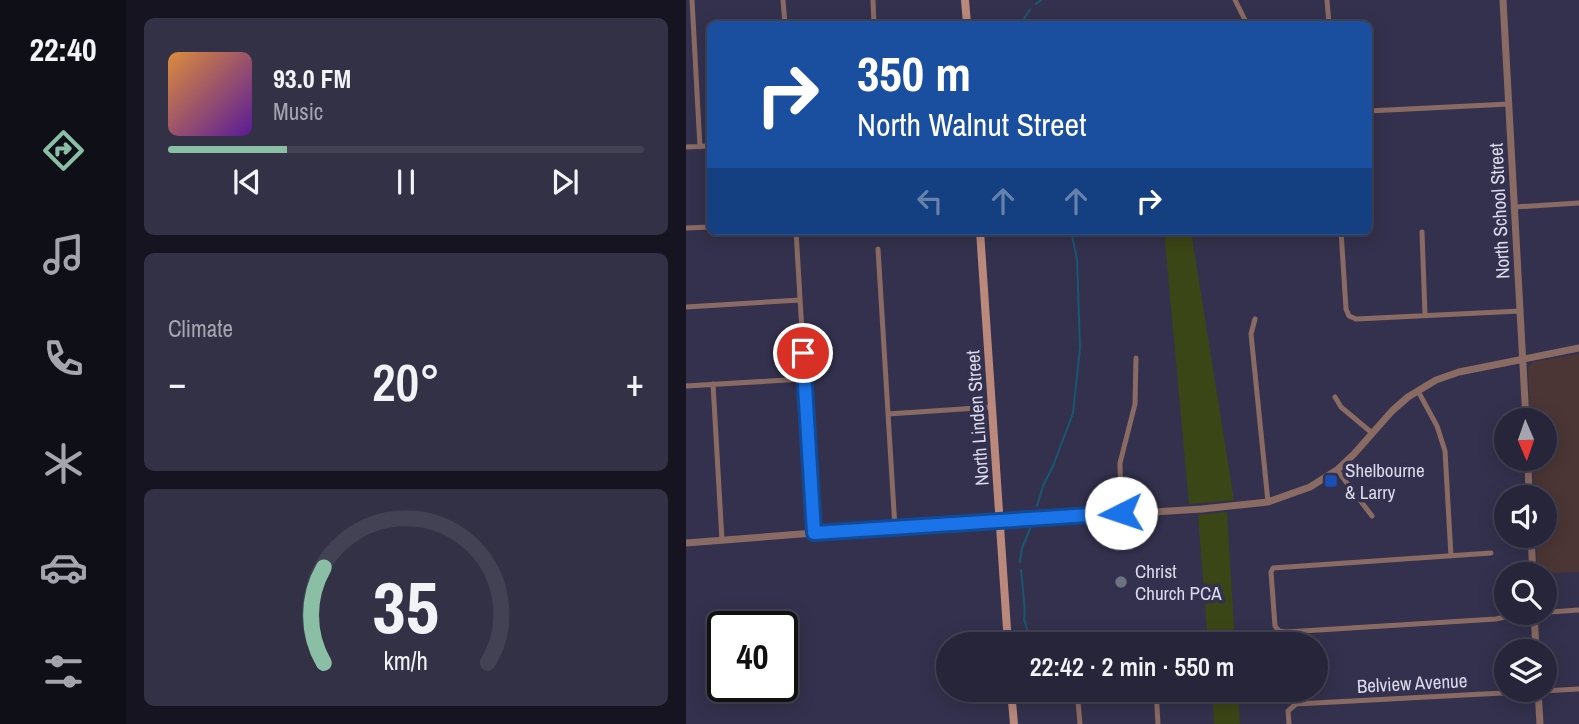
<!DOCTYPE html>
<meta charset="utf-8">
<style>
:root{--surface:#26253a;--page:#323145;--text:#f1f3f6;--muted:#a4a5af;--line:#424254;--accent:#8abfa5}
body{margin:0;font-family:"Archivo Narrow",sans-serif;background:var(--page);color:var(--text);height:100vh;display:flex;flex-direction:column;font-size:26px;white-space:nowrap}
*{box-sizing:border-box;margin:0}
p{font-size:23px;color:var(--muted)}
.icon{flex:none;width:38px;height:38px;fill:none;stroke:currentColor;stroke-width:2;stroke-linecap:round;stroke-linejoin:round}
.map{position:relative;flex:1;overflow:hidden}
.sheet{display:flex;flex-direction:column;gap:18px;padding:18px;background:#151420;width:560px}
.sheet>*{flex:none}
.banner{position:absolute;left:21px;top:21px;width:665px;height:214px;border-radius:10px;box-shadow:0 4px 18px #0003,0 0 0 2px var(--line);background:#1a4fa0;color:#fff;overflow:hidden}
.needle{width:46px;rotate:178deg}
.buttons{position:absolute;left:808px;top:408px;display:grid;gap:14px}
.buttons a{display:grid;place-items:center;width:63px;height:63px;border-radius:50%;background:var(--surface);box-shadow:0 4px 18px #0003,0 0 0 2px var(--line);font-size:35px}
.speed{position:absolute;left:21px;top:611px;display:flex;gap:14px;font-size:35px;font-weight:700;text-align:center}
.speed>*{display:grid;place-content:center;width:91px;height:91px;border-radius:50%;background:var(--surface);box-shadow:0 4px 18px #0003,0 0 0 2px var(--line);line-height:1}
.speed .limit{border:4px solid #111;border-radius:10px;background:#fff;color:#111}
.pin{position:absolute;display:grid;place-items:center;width:60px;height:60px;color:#fff;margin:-30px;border:4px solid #fff;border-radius:50%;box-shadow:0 2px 7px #0007}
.me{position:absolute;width:77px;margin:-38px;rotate:266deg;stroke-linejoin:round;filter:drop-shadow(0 0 5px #0008)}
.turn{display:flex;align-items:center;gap:24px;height:147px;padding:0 35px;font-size:32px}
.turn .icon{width:91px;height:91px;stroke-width:2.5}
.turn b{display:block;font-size:49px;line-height:60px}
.lanes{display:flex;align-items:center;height:66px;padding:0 35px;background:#0003;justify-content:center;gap:35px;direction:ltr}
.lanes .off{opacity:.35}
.big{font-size:52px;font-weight:600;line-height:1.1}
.sheet .tile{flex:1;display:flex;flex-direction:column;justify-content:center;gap:10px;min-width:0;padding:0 24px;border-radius:10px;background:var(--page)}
.sheet .dial{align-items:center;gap:0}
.dial svg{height:182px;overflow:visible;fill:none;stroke:var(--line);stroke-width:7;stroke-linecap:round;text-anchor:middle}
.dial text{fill:var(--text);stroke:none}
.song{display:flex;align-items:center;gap:21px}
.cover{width:84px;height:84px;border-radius:10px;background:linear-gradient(135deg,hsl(30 70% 55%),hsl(270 70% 35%))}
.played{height:7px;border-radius:4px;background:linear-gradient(90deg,var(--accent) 25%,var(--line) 25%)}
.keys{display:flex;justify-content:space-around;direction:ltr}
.heat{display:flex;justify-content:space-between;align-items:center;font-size:38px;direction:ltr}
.trip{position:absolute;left:250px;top:632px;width:392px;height:70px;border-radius:35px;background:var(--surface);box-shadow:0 4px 18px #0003,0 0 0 2px var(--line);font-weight:600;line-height:70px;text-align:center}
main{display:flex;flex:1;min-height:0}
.tab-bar{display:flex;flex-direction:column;width:126px;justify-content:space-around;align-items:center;background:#0f0f17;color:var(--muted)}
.tab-bar .icon{width:49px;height:49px}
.tab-bar .active{color:var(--accent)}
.tab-bar b{font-size:32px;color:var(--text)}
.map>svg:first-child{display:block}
.education{fill:#4b3635}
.green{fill:#3b4616}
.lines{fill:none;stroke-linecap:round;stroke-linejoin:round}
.stream{stroke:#195871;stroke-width:2}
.minor{stroke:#8a6b63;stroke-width:5}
.tertiary{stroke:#8a6b63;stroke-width:7}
.secondary{stroke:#ba897c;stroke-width:8}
.route-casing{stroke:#114b97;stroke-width:18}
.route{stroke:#1a73e8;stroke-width:12}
.transit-dot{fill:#1a4fb4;stroke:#33314d;stroke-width:2.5}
.worship-dot{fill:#6b7280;stroke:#33314d;stroke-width:2.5}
.labels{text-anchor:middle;stroke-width:7;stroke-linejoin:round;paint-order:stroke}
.street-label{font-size:19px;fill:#dadaec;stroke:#33314d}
.poi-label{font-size:19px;fill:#dadaec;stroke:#33314d;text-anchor:start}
</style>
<main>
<nav class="tab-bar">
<b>22:40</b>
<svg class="icon active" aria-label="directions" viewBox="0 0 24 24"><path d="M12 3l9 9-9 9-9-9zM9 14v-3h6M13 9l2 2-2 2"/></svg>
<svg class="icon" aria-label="music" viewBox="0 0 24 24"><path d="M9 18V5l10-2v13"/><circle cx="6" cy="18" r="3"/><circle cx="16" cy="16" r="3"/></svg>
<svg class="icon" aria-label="phone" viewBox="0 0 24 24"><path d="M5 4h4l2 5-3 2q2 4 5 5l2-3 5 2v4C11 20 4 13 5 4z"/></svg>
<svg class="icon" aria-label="climate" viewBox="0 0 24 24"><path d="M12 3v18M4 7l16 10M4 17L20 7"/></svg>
<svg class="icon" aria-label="car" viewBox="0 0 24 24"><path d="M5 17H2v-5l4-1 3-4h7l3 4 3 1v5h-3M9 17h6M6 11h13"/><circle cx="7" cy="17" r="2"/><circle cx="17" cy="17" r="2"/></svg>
<svg class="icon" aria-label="filters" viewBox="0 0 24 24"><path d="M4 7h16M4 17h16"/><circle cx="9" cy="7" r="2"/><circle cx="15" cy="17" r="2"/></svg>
</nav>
<section class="sheet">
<div class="tile">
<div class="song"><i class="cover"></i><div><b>93.0 FM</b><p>Music</p></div></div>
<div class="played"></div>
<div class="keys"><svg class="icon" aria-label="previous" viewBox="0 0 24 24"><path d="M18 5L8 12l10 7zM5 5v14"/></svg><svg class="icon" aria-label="pause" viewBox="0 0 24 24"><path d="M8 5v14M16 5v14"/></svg><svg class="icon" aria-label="next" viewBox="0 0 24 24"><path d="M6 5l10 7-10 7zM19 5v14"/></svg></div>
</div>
<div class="tile"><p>Climate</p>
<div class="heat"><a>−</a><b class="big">20°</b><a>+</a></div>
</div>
<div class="tile dial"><svg viewBox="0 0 100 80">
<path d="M14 69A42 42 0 1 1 86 69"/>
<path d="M14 69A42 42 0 0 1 14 27" stroke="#8abfa5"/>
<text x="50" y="56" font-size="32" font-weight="700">35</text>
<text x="50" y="72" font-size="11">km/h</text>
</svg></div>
</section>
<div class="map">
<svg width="893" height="724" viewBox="0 0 893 724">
<rect width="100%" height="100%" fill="#33314d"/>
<path class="education" d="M893,354V572L851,574L850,536H859V497H848L846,459L859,458V420H844L842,367L847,362Z"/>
<path class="green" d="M478,231H505L548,500L503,504Z
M541,512L549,644H522L512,515Z
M526,690H552L554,724H528Z"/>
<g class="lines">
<path class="stream" d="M350,4L355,0
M335,24L344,9
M351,506L357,486L367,466L387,413L394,348L391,259L385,231
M334,562L336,548L346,524
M335,570C336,580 340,612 338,619L343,636L339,639L340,644
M342,691L343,690"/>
<path class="minor" d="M6,0L14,147
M97,0L99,24
M187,0L188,24
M549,0L561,24
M641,0L643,24
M682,111L823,104
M0,147L24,146
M828,207L893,203
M0,228L24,227
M110,231L128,533
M559,231V234
M655,231L660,309L663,316L670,319L834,311
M736,232L739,315
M192,249L209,528
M0,307L114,300
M569,319L565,334L582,502
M27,384L36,540
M0,386L118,379
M732,391L751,426L759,451L765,556
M649,397L655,407L686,433
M202,414L306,407
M651,470L686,516
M435,513L434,463L449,404L450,358
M805,553L587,568L585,572L589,626L593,631L600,632L810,619L833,614L893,610
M391,690L394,724
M470,690L472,724
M603,724L602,711L610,704L893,689"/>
<path class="tertiary" d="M817,0L840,420
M842,458L843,497
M845,536L847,574
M0,543L128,533L516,509L582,502L624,487L651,470L668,454L706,411L722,397L750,380L773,372L893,348
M848,612L850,651
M852,690L854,724"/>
<path class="secondary" d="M279,0L281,24
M294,231L322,644
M325,690L328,724"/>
</g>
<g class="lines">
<g class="route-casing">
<path id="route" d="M117,353L128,533L435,513"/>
</g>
<use href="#route" class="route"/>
</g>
<rect class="transit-dot" x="638" y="474" width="14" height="14" rx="3.5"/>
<circle class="worship-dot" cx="435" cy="582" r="7"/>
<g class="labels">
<g class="street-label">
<text transform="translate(813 211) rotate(-93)" y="7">North School Street</text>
<text transform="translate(291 418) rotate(-94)" y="7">North Linden Street</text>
<text transform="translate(726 683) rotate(-3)" y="7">Belview Avenue</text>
</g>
<g class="poi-label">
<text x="659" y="477">Shelbourne<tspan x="659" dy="22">&amp; Larry</tspan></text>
<text x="449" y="578">Christ<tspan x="449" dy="22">Church PCA</tspan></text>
</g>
</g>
</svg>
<div class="buttons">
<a><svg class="needle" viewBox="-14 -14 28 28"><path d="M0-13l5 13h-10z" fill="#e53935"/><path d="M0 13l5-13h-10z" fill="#a4a5af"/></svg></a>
<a><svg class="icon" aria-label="sound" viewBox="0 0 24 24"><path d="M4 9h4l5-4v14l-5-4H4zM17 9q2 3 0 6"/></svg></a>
<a><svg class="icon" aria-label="search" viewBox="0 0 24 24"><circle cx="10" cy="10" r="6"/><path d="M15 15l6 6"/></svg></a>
<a><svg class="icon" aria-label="layers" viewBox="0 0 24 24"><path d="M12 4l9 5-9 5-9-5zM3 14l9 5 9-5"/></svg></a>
</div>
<div class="speed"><div class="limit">40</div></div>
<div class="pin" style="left:117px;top:353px;background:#d93025"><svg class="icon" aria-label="arrive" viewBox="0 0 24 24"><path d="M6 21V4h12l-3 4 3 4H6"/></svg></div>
<svg class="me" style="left:435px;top:513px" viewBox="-20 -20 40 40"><circle r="19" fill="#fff"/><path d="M0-13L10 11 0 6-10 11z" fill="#1a73e8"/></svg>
<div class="trip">22:42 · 2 min · 550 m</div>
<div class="banner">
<div class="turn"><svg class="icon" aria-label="right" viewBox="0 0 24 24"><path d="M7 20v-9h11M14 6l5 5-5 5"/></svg><div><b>350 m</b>North Walnut Street</div></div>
<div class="lanes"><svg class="icon off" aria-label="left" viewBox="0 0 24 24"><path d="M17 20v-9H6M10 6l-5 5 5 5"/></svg><svg class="icon off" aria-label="ahead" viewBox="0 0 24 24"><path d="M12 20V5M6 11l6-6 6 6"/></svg><svg class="icon off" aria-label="ahead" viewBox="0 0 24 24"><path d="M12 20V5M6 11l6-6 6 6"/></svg><svg class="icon" aria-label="right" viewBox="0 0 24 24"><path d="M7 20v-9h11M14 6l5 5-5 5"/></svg></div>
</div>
</div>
</main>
